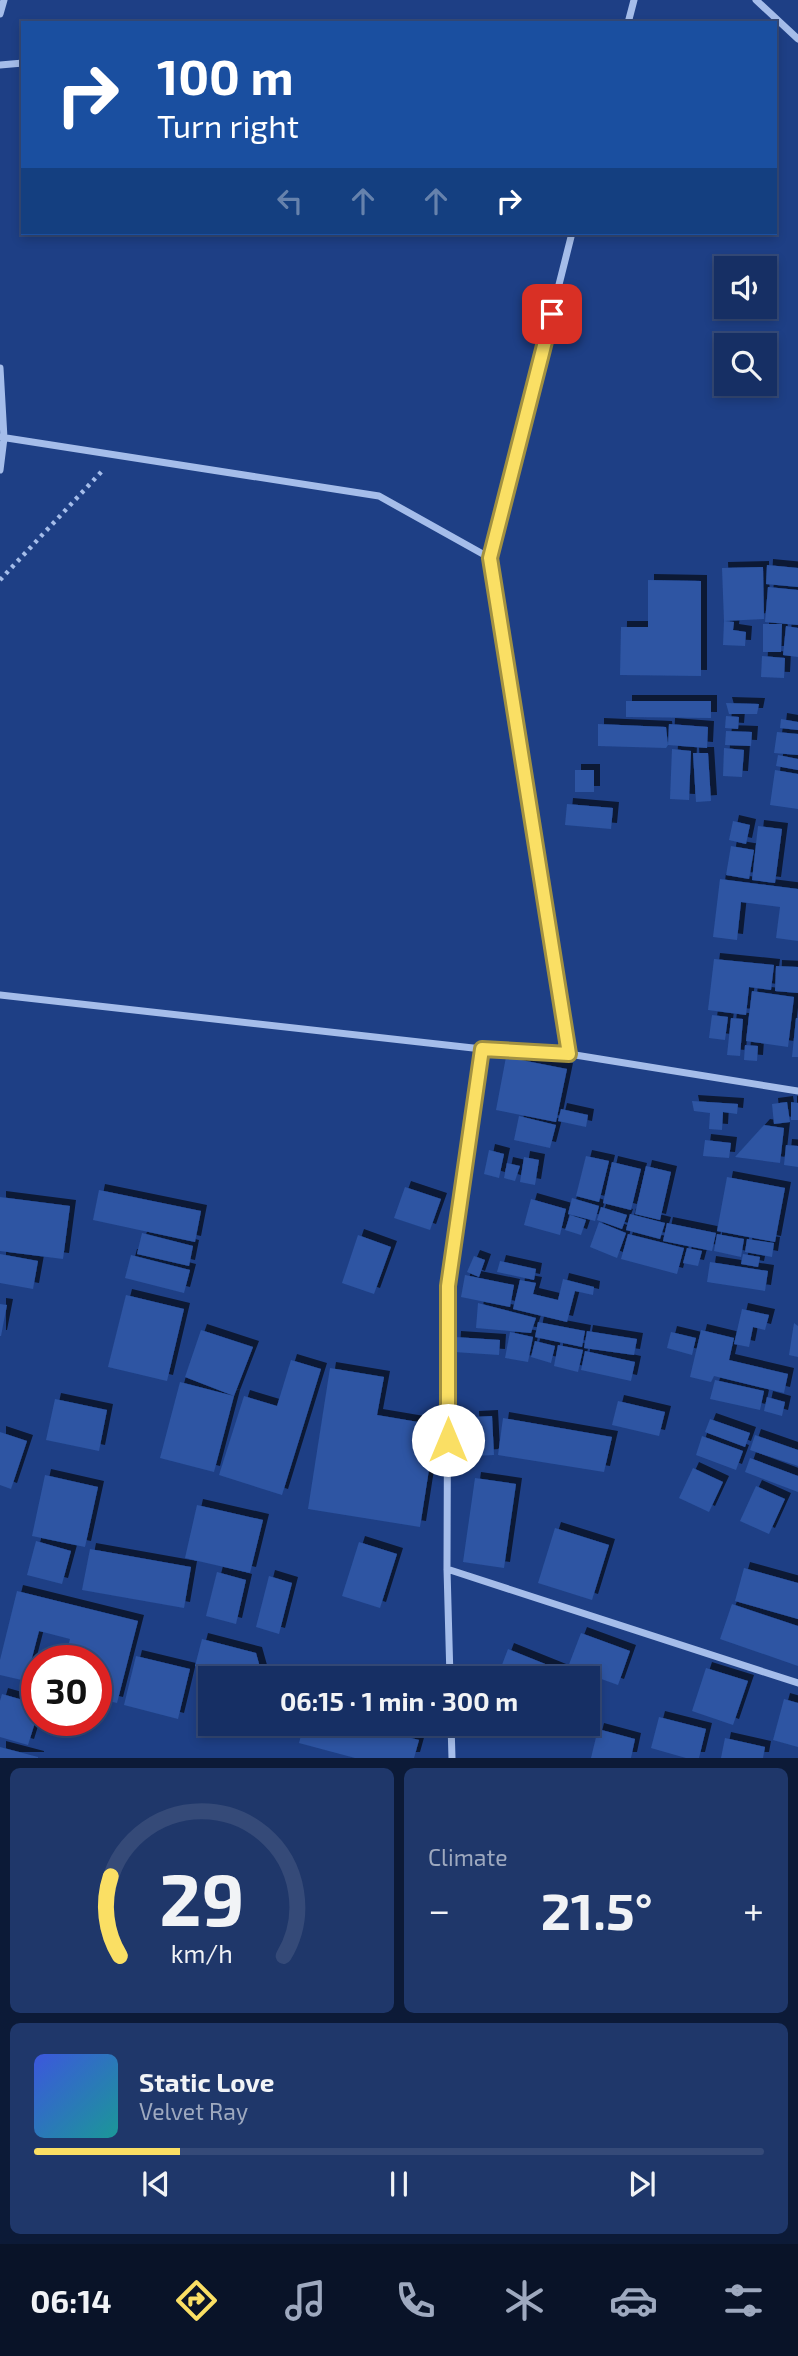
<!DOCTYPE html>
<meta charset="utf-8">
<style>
:root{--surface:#162f64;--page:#1f376a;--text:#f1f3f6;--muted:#9ea9bf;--line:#354a78;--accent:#fadf64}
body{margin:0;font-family:"Exo 2",sans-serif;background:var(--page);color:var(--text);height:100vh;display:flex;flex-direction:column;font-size:26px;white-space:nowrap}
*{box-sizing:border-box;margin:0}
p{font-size:23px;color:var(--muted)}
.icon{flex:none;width:38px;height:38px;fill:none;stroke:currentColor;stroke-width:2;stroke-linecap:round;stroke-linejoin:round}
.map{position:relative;height:1758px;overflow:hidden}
.panel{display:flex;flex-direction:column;gap:10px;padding:10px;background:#0c1a37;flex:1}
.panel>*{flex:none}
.guide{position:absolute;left:21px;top:21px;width:756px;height:214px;border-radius:0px;box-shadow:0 4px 10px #0003,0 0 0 2px var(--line);background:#1a4fa0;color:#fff;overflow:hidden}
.tools{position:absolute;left:714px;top:256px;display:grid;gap:14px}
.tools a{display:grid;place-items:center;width:63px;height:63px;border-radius:0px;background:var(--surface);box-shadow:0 4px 10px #0003,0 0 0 2px var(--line);font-size:35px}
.speed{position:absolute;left:21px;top:1645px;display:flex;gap:14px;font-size:35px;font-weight:700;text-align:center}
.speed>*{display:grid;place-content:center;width:91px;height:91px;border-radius:50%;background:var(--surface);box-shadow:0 4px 10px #0003,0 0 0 2px var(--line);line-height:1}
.speed .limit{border:10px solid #d22;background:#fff;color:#111}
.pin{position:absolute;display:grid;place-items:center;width:60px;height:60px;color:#fff;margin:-30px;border-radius:14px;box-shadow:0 4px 10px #0006}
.me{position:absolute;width:77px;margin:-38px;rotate:0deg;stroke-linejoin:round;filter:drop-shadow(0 0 5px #0008)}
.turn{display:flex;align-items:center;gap:24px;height:147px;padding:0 21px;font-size:32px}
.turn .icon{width:91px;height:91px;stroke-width:2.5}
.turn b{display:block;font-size:49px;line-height:60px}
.lanes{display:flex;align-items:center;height:66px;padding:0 21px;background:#0003;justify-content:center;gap:35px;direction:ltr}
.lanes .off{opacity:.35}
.big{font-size:52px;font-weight:700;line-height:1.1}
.panel .tile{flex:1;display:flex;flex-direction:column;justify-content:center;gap:10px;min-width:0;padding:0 24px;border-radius:10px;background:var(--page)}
.panel .dial{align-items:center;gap:0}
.dial svg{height:182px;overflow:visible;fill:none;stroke:var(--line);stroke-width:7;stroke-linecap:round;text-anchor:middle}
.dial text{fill:var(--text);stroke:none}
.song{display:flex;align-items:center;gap:21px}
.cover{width:84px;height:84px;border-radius:10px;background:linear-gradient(135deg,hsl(230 70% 55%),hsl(180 70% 35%))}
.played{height:7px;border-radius:4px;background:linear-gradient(90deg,var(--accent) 20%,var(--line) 20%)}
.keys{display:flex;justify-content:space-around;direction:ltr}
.heat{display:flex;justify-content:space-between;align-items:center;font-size:38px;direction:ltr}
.panel .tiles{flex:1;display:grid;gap:10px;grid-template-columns:1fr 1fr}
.tile:last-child{grid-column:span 2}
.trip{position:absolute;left:198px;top:1666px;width:402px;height:70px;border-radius:0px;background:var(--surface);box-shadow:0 4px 10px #0003,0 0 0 2px var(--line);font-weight:700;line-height:70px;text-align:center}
.menu{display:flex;height:112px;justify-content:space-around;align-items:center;background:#091328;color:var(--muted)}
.menu .icon{width:49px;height:49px}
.menu .on{color:var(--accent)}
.menu b{font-size:32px;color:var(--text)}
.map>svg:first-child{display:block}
.building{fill:#2d55a3;filter:url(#shadow)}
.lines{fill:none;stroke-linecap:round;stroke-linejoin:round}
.path{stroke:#a5bdea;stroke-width:4.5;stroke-dasharray:3.5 5;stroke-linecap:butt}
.minor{stroke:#a5bdea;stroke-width:7}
.route-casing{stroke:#a29141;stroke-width:18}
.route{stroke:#fadf64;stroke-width:12}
</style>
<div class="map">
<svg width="798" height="1758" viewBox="0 0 798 1758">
<defs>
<filter id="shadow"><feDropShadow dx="6" dy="-6" stdDeviation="0" flood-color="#0009"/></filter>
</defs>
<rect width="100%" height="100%" fill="#1e3f85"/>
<path class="building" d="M767,565L798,568V587L766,584Z
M763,567L764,619L724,621L722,568Z
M648,580L701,581V676L620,675L621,627H648Z
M768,587L798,590V625L765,622Z
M724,621L734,622L733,630L746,632L745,646L723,645Z
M763,624H782L781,652H763Z
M786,626L798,628V657L783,655Z
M762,656L785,658L784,678L761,677Z
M626,701H711V718L626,717Z
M726,703L759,704L757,714H729Z
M726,716L739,717L738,729L725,728Z
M781,719L798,722V730L780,728Z
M598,724L666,727L668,745L666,748L598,746Z
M669,724L708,727L707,748L668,745Z
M726,731L752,732L751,746L725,745Z
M777,732L798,734V755L774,753Z
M724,748L744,750L742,777L723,776Z
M672,749L691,751L689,800L670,799Z
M693,753H708L711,801L696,802Z
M778,755L798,759V770L776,766Z
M575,770H594V792H575Z
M775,770L798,774V809L770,805Z
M567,804L613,808L611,829L565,825Z
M733,821L750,825L746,844L729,840Z
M758,826L782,829L775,883L752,880Z
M731,846L754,850L749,879L726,875Z
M720,879L798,889V941L776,938L780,907L741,902L737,940L713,937Z
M714,959L774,965L771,990L749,987L746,1015L708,1010Z
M776,966L798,967V993L775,991Z
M752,991L794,997L788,1047L746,1041Z
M712,1015L728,1017L725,1040L709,1038Z
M731,1018L743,1019L740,1056L727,1055Z
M796,1018H798V1057H792Z
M745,1045L758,1046L757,1061L744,1060Z
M506,1057L567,1069L556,1122L496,1110Z
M692,1101L738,1104L737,1114L723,1112L722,1130L709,1129L710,1113L694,1111Z
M787,1102L790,1122L774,1124L772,1104Z
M791,1102L798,1103V1120H791Z
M561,1109L588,1115L586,1127L558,1121Z
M519,1116L556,1125L550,1148L514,1140Z
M764,1125L784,1128L780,1163L735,1157Z
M705,1140L731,1143L729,1158L703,1156Z
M786,1145L798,1146V1167L784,1165Z
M489,1150L504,1154L499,1178L484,1174Z
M586,1156L609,1161L599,1202L576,1196Z
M524,1157L539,1160L535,1185L520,1182Z
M612,1162L641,1169L631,1210L603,1203Z
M507,1163L520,1166L515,1181L504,1178Z
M646,1166L671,1172L660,1220L635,1214Z
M727,1177L785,1188L775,1242L717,1231Z
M405,1187L441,1199L430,1230L394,1218Z
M99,1190L201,1211L195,1242L93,1220Z
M0,1197L70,1206L63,1259L0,1251Z
M572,1198L599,1206L595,1221L568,1214Z
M531,1199L566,1209L560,1235L524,1225Z
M601,1207L627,1215L622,1229L597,1220Z
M630,1214L665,1223L660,1239L626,1230Z
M570,1215L586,1220L581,1235L565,1230Z
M599,1222L626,1233L617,1258L590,1247Z
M667,1223L716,1233L712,1251L663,1241Z
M142,1233L193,1246L189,1266L137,1254Z
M628,1234L684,1248L677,1274L621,1259Z
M717,1234L744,1239L741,1257L714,1251Z
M358,1235L391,1247L374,1294L342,1283Z
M747,1239L774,1243L772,1257L745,1252Z
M687,1248L702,1251L698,1266L683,1263Z
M0,1254L38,1261L33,1289L0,1283Z
M743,1254L760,1257L758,1267L741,1264Z
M131,1255L190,1270L184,1293L125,1278Z
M474,1256L485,1260L479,1277L467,1272Z
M500,1261L536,1269L534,1280L497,1272Z
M710,1262L768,1271L765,1291L707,1282Z
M465,1275L514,1285L510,1307L461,1297Z
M563,1279L594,1287L593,1295L575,1291L567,1322L513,1309L520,1280L536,1283L533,1294L558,1300Z
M126,1295L184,1309L167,1381L108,1367Z
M478,1303L536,1318L531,1333L476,1328Z
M0,1304L7,1305L1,1336H0Z
M742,1309L769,1315L765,1330L753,1327L749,1347L734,1344Z
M538,1322L585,1331L582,1347L535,1337Z
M794,1323L798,1326V1357L789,1355Z
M201,1330L253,1347L234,1396L185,1377Z
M701,1330L734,1338L729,1360L788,1374L784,1393L714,1376L711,1382L690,1377Z
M587,1331L637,1339L634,1355L584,1348Z
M510,1332L533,1337L528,1362L505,1358Z
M671,1332L696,1338L692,1355L667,1348Z
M455,1337L500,1340L499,1355L454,1352Z
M535,1341L555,1346L551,1363L531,1357Z
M558,1345L583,1350L578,1372L554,1366Z
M585,1351L635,1362L631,1381L581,1370Z
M291,1360L321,1369L282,1495L219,1475L244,1396L277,1406Z
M330,1368L384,1377L377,1415L436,1425L420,1527L308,1509Z
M715,1380L764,1391L760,1410L710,1399Z
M180,1382L234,1396L214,1472L160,1458Z
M767,1397L785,1402L782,1416L764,1411Z
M55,1399L107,1410L99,1451L46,1440Z
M618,1401L665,1412L659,1436L612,1425Z
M492,1416L494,1455L475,1456L473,1417Z
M503,1418L612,1437L604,1472L498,1455Z
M710,1419L750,1433L745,1447L705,1432Z
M0,1432L27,1441L11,1489L0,1485Z
M755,1435L798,1450V1466L750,1450Z
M702,1436L743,1451L736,1470L696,1455Z
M750,1458L798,1476V1492L745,1472Z
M693,1468L723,1482L709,1512L679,1498Z
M45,1475L98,1487L85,1547L32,1536Z
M475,1478L516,1484L504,1568L463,1562Z
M756,1486L785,1499L769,1534L740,1521Z
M197,1505L263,1520L250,1573L185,1558Z
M555,1528L609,1545L592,1600L538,1583Z
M36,1541L71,1551L62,1584L27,1575Z
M359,1542L397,1554L380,1608L342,1596Z
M90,1549L191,1567L184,1608L82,1590Z
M744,1568L798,1583V1619L735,1601Z
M217,1572L246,1580L236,1624L206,1616Z
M269,1576L292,1583L279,1634L256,1627Z
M17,1591L138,1621L117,1703L96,1698V1661H64L70,1639L39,1631L26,1681L0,1675V1660Z
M732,1604L798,1626V1666L720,1639Z
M581,1633L630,1651L618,1685L568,1667Z
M202,1639L256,1653L263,1678H235L236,1677L195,1666Z
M508,1649L580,1678H497Z
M136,1656L190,1669L178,1719L124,1705Z
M706,1668L748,1681L733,1725L692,1711Z
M2,1694L37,1704V1716L28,1745L0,1737V1701Z
M784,1699L798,1703V1747L773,1740Z
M659,1717L706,1729L699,1758H686L651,1748Z
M304,1724H359L419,1740L414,1758H355L299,1743Z
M598,1729L635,1739L631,1758H591Z
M725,1738L765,1747L763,1758H721Z
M0,1747L38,1757V1758H0Z"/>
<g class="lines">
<path class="path" d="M0,580L104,469"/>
<path class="minor" d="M756,0L798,39
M0,14L4,0
M628,23L634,0
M0,65L23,63
M0,368L4,438L0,470
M0,437L379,496L490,558
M0,995L482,1049L569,1054L798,1091
M569,1054L490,558L572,233
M447,1569L798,1683
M450,1678L447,1569L448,1286L482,1049
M451,1724L452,1758"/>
</g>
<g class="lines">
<g class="route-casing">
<path id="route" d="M448,1440V1286L482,1049L569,1054L490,558L552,314"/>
</g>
<use href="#route" class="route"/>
</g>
</svg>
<div class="tools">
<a><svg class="icon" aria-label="sound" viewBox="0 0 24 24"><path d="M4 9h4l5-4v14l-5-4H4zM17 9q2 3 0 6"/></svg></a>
<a><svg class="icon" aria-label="search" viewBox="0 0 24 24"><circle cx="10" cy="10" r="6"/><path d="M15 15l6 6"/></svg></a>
</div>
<div class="speed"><div class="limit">30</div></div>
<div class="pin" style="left:552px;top:314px;background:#d93025"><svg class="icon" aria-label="arrive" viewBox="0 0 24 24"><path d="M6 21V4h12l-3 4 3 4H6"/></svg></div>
<svg class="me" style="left:448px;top:1440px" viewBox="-20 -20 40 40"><circle r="19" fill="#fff"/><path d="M0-13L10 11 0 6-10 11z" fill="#fadf64"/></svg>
<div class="trip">06:15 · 1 min · 300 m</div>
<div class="guide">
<div class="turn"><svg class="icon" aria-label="right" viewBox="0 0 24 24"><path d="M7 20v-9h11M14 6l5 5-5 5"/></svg><div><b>100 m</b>Turn right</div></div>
<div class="lanes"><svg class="icon off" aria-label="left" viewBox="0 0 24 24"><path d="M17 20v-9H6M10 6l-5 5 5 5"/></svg><svg class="icon off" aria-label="ahead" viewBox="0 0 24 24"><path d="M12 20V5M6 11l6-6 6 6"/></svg><svg class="icon off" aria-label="ahead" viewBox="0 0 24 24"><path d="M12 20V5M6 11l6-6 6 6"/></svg><svg class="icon" aria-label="right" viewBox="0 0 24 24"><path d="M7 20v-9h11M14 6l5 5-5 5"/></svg></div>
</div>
</div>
<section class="panel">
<div class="tiles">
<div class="tile dial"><svg viewBox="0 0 100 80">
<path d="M14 69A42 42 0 1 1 86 69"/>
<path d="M14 69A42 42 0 0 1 10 34" stroke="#fadf64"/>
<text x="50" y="56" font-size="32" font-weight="700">29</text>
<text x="50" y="72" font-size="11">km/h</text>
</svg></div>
<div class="tile"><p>Climate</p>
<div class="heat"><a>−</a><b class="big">21.5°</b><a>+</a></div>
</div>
<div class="tile">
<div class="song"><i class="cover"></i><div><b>Static Love</b><p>Velvet Ray</p></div></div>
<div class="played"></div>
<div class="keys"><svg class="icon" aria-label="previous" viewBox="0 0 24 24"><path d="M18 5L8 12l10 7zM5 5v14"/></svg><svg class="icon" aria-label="pause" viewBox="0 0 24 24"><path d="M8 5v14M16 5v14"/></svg><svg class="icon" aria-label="next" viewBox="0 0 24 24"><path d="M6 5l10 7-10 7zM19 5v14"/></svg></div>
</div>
</div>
</section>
<nav class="menu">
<b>06:14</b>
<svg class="icon on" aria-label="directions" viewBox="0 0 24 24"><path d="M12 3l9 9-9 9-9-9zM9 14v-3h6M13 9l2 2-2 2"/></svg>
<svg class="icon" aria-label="music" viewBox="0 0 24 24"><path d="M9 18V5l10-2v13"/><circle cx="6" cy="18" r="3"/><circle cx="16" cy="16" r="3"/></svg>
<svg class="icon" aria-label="phone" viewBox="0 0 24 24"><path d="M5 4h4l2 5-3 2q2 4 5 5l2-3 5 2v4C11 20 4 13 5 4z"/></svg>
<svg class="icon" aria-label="climate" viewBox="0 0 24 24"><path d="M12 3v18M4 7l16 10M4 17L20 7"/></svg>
<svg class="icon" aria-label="car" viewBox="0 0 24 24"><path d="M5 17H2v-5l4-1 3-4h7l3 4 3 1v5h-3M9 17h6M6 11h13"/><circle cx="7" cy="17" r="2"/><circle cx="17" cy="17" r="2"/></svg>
<svg class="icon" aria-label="filters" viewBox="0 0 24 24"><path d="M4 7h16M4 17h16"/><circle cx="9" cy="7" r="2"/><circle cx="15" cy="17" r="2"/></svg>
</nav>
